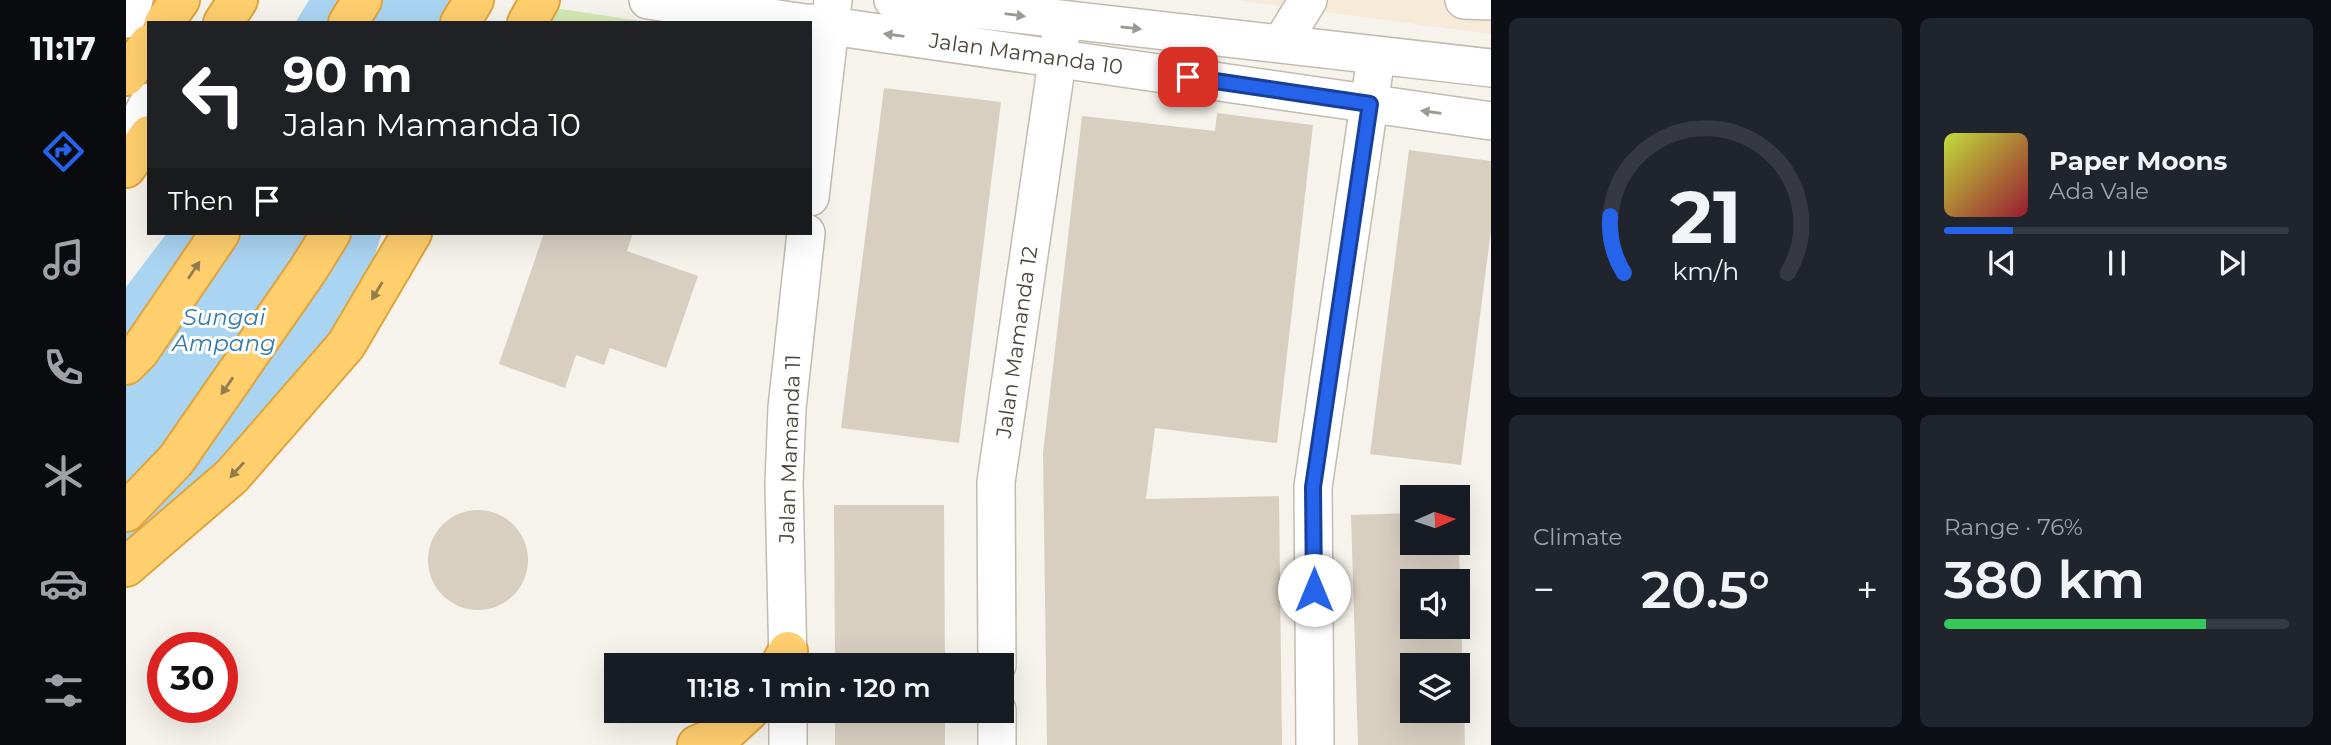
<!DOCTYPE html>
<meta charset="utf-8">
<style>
:root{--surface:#171b24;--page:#20242c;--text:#f1f3f6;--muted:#9ea1a6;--line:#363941;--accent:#2563eb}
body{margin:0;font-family:Montserrat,sans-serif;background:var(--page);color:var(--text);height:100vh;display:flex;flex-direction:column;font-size:26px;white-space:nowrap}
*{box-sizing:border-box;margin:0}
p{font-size:23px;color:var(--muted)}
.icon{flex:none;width:38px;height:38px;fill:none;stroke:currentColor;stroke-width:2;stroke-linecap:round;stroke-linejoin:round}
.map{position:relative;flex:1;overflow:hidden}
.drawer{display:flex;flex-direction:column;gap:18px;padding:18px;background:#0d0f14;width:840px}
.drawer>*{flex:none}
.top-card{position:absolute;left:21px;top:21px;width:665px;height:214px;border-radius:0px;box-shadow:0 7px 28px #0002;background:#202124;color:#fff;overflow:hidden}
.needle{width:46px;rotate:87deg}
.controls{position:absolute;left:1274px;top:485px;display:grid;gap:14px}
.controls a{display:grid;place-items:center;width:70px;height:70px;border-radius:0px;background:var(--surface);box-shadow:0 7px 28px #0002;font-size:35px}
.speed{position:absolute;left:21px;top:632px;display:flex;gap:14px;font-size:35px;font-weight:700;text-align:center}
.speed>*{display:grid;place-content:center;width:91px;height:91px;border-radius:50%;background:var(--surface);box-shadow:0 7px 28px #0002;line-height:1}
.speed .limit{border:10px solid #d22;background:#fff;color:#111}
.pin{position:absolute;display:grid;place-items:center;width:60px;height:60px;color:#fff;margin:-30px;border-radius:14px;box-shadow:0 4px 10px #0006}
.me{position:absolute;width:77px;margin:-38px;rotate:0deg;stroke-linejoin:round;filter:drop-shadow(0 0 5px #0008)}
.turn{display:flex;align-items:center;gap:24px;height:147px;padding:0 21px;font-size:32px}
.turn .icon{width:91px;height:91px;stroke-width:2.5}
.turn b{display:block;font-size:49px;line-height:60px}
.then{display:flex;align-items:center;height:66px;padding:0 21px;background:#0003;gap:14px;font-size:26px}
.big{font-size:52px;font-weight:600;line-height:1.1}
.drawer .tile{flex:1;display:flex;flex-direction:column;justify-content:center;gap:10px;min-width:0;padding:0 24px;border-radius:10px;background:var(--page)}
.drawer .dial{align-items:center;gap:0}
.dial svg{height:182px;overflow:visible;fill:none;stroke:var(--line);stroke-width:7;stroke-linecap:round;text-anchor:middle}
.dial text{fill:var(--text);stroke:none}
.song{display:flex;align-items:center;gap:21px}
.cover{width:84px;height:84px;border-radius:10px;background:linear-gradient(135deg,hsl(70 70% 55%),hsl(350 70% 35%))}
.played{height:7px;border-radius:4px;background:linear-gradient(90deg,var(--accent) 20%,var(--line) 20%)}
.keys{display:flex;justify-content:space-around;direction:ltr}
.heat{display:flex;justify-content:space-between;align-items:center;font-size:38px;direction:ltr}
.charge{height:10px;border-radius:5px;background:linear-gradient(90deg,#34c759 76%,var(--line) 0)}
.drawer .tiles{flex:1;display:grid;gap:18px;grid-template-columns:repeat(2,1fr)}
.trip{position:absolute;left:478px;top:653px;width:410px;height:70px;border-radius:0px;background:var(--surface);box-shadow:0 7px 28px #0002;font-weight:600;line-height:70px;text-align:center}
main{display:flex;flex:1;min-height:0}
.menu{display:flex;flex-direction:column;width:126px;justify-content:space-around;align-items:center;background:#090b0e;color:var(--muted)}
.menu .icon{width:49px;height:49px}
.menu .selected{color:var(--accent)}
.menu b{font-size:32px;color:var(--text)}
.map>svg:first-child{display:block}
.commercial{fill:#f7ead8}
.green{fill:#d2eab5}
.water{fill:#a9d4f2}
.building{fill:#d8cfc1;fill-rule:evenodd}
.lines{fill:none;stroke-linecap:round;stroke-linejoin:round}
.minor-casing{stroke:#c2bbae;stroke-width:40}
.highway-casing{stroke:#e0a43c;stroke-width:42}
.minor{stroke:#fff;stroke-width:37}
.highway{stroke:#ffcf6e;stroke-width:38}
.oneway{fill:#9c9892}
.oneway2{fill:#937c4e}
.route-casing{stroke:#184099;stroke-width:18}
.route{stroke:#2563eb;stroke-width:12}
.labels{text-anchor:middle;stroke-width:6;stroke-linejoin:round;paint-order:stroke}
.street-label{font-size:21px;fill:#4b4439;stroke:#fff}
.water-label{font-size:23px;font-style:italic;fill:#2e7ab2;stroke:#fff}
</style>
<main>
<nav class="menu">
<b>11:17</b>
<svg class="icon selected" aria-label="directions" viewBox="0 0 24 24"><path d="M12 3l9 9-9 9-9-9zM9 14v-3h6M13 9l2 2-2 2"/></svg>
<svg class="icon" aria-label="music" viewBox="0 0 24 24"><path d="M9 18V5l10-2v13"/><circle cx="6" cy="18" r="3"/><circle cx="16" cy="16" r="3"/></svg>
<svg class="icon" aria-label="phone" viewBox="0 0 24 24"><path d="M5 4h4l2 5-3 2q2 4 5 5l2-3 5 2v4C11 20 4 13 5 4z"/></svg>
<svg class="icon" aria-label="climate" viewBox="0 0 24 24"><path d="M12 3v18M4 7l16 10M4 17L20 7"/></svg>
<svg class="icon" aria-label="car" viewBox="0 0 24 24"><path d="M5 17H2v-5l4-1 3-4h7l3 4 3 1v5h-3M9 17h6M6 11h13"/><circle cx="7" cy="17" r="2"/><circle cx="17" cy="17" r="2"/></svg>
<svg class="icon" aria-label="filters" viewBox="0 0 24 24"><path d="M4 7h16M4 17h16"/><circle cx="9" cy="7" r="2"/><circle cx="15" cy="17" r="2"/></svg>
</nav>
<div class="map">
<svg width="1365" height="745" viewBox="0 0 1365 745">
<rect width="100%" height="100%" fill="#f6f3ec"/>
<path class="commercial" d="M1109,0H1365V34Z"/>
<path class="green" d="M401,4L529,23H395Z"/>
<path class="water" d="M183,0H344L334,23H169Z
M41,233H256L232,307L0,577V287Z"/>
<path class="building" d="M758,88L875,102L833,443L715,428Z
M1091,113L1187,125L1151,443L1029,428L1020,499L1153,496L1156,745H921L917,453L956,116L1089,131Z
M1283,150L1365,161V230L1335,465L1244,454Z
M418,233H507L501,251L572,276L540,368L484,348L478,365L450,355L439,388L373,364Z
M708,505H818L819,665H709Z
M302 560a50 50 0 1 1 100 0a50 50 0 1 1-100 0Z
M1286,513V542H1332V519L1339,745H1232L1225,515ZM1286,581H1332V626H1286ZM1286,665H1332V710H1286Z
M709,710H819V745H709Z"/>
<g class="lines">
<g class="minor-casing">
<path id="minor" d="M522,0L679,23
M767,0L1365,68
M1338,0L1365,1
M0,19L8,0
M684,23L1365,121
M1155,44L1182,0
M0,147L23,102
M684,197L707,0
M662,665L658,483L661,408L680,233
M871,665L870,482L937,20
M662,710V745
M871,710V745
M1189,745L1187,487L1250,57"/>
</g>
<g class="highway-casing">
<path id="highway" d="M38,23L54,0
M97,23L112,0
M222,23L236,0
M334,23L348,0
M401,23L414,0
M0,76L23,44
M0,168L23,135
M0,365L13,352L94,233
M0,512L50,460L182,270L205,233
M0,567L106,476L220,345L286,233
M654,665L662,651
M571,745L599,733L624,710"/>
</g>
<use href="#minor" class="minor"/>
<use href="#highway" class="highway"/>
</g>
<defs><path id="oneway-solid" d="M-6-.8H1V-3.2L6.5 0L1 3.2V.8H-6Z" transform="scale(1.75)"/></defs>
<g class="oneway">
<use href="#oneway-solid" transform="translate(889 15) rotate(7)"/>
<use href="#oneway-solid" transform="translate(1005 28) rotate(6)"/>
<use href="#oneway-solid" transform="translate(768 35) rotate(-172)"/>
<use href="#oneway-solid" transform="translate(1305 112) rotate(-172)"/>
</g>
<g class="oneway2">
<use href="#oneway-solid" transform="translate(68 270) rotate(-56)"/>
<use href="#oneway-solid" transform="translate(251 291) rotate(121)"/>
<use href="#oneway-solid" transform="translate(101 386) rotate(125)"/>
<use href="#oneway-solid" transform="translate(111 470) rotate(132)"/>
</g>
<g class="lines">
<g class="route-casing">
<path id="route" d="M1062,77L1244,104L1187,487L1188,590"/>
</g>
<use href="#route" class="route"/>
</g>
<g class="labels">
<g class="street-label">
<text transform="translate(900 54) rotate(8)" y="7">Jalan Mamanda 10</text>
<text transform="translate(891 342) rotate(-82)" y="7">Jalan Mamanda 12</text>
<text transform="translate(664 449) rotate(-88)" y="7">Jalan Mamanda 11</text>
</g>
<g class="water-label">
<text x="98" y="325">Sungai<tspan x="98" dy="26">Ampang</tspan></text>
</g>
</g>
</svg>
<div class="controls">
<a><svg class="needle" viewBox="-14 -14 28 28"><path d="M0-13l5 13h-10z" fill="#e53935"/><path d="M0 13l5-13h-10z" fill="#9ea1a6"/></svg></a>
<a><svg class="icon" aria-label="sound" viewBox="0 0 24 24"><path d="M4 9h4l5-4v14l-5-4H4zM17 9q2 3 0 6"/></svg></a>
<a><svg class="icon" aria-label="layers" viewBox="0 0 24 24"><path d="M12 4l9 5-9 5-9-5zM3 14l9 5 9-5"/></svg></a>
</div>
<div class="speed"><div class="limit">30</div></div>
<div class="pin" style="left:1062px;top:77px;background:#d93025"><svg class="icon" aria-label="arrive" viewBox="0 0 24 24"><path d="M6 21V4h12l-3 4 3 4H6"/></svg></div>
<svg class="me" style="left:1188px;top:590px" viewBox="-20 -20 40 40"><circle r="19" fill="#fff"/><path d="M0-13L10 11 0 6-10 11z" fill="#2563eb"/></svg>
<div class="trip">11:18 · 1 min · 120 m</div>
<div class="top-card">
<div class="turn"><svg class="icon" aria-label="left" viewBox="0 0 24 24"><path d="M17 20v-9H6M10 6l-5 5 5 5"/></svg><div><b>90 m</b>Jalan Mamanda 10</div></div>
<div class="then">Then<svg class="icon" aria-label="arrive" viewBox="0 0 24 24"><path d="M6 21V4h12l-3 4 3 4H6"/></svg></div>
</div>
</div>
<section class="drawer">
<div class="tiles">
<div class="tile dial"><svg viewBox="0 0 100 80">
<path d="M14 69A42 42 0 1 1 86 69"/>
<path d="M14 69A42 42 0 0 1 8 44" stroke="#2563eb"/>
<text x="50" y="56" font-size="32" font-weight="700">21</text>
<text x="50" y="72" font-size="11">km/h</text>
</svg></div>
<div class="tile">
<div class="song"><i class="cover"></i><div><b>Paper Moons</b><p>Ada Vale</p></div></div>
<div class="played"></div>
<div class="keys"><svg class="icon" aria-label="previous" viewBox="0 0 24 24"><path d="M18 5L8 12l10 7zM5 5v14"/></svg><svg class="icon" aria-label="pause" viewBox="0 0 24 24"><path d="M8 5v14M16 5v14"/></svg><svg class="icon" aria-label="next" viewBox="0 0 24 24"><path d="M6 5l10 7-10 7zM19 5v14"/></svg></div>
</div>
<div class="tile"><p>Climate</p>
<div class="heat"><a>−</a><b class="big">20.5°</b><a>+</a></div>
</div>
<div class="tile"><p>Range · 76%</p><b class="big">380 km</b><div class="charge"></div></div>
</div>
</section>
</main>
